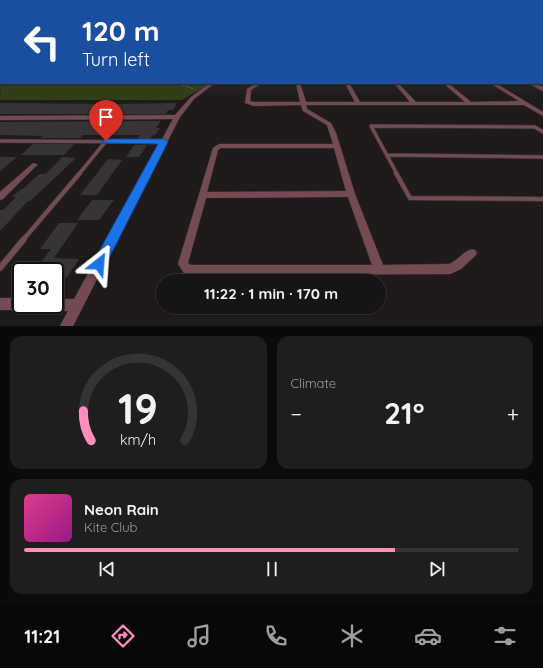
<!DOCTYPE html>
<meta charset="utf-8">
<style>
:root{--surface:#161414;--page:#1f1d1d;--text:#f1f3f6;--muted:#9e9ea0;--line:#353334;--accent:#fe8ebc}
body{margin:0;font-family:Quicksand,sans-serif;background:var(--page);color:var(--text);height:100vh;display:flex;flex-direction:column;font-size:15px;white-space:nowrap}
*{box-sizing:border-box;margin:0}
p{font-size:13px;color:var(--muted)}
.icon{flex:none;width:22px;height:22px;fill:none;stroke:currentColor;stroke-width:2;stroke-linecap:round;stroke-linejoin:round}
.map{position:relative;height:326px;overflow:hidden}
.side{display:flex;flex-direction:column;gap:10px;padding:10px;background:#0c0b0b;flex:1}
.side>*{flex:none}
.hud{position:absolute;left:0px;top:0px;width:543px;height:84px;box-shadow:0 1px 3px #0004,0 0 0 1px var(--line);background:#1a4fa0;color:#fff;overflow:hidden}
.speed{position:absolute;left:12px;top:262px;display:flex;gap:8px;font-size:20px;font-weight:700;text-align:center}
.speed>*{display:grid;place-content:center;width:52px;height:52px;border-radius:50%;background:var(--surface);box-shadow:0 1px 3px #0004,0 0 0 1px var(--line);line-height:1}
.speed .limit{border:2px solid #111;border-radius:6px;background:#fff;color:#111}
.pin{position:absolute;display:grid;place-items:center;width:34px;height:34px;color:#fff;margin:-41px -17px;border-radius:50% 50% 50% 0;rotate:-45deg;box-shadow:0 0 4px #0007}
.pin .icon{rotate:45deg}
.me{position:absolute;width:44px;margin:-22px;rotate:28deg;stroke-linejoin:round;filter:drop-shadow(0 0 3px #0008)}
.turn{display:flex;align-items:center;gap:14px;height:84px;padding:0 16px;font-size:18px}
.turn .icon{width:52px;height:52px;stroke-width:2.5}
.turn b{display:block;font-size:28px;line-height:34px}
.big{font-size:30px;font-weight:700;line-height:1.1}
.side .card{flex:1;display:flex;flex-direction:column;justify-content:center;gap:6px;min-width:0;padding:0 14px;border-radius:12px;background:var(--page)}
.side .dial{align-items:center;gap:0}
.dial svg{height:104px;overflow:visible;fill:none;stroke:var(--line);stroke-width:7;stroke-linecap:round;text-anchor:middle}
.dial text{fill:var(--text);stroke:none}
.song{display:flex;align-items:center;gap:12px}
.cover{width:48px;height:48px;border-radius:6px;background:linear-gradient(135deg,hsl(330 70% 55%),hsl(310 70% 35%))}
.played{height:4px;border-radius:2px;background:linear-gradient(90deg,var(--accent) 75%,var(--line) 75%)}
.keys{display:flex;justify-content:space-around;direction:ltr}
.heat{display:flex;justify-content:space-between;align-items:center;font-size:22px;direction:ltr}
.side .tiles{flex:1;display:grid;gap:10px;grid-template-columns:1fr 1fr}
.card:last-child{grid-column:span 2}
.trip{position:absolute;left:156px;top:274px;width:230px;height:40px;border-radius:20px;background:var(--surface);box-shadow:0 1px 3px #0004,0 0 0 1px var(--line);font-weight:700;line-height:40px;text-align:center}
.dock{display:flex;height:64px;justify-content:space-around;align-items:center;background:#090808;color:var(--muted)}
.dock .icon{width:28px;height:28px}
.dock .active{color:var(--accent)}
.dock b{font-size:18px;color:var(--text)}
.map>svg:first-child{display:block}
.green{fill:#313f16}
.building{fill:#373435}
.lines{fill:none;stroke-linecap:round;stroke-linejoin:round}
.service-far2-casing{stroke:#393635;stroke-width:4.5}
.service-far1-casing{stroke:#393635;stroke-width:5.5}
.service-casing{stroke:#393635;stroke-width:7}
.minor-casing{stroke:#393635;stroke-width:1}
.tertiary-casing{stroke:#393635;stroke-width:1}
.path{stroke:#7f7c7c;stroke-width:1;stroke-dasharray:1.5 1.5;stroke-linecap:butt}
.service-far2{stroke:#744b51;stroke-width:3}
.service-far1{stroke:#744b51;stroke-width:4}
.service{stroke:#744b51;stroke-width:5.5}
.minor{fill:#744b51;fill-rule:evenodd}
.tertiary{fill:#744b51;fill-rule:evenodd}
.route{fill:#1a73e8;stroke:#114b97}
</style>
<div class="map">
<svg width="543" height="326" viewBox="0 0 543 326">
<rect width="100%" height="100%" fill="#1e1b1a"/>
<path class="green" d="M1,75V83H211L182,100H0Z"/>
<path class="building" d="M0,103L115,104L177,103L173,110H168L166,114H0Z
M161,121L156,128H160L155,135H153L150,139H138L140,135H83L80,138H40L43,136L0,135V122Z
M33,144H74L64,155H21Z
M134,145H147L139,157H126Z
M0,157H17L0,171Z
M62,157L76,158L30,201H28L0,231V210H3L16,197H12L21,189H23L39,174H46Z
M108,159L122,160L97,195H80Z
M92,200H114L99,220H77Z
M59,223H78L54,258L79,259L67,277H55V271H34L51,249H40Z"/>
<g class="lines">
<g class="service-far2-casing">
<path id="service-far2" d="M0,141L164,142
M387,155L543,157
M79,174L106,141
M397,174L371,126L535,127L543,132"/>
</g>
<g class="service-far1-casing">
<path id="service-far1" d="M396,173L410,198L543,199
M23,240L80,173"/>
</g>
<g class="service-casing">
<path id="service" d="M0,268L24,239"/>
</g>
<g class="minor-casing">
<path id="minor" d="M542,63H543V65H542Z
M542,70H543V72H542Z
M0,73H1V76H0Z
M210,83H215L194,99L180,117L73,326H60L68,311H55L51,309L49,305H55V299H74L173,119L0,120V116L175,115L191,97Z
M257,83H262L251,90L250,101L254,102H300L296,83H300L306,102H355L345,83H349L360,102H410L394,83H398L416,102H465L443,83H448L471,102L519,101L490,83H495L543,112V116L524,105H306L307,109L331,123L336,133L355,194L383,265L449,264C458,261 466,247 475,250L477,253L475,256L461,269L450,274L188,275L184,273L178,264L213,148L219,144H333L327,125L303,111L301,105L254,106L245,103L247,89ZM221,148H334L346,191L207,192L218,150ZM348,197L372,265H191L188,263L206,198Z
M34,163L38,165L36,166L3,199L0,200V192L32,164Z
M0,298H21V305H26L25,308L21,310H0Z"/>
</g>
<g class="tertiary-casing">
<path id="tertiary" d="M528,83H535L543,87V91Z"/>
</g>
<path class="path" d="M92,83H135
M177,83L194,89"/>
<use href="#service-far2" class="service-far2"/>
<use href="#service-far1" class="service-far1"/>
<use href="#service" class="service"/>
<use href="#minor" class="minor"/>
<use href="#tertiary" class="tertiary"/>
</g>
<linearGradient id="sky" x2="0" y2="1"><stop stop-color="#100f0e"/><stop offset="0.53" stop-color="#3b3f49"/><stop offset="1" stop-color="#3b3f49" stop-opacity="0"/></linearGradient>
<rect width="543" height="96" fill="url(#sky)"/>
<path class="route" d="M106,139H164L168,142L104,268L99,270L94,268L92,264L158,144L103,143L102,141Z"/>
</svg>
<div class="speed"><div class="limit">30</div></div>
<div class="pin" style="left:106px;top:141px;background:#d93025"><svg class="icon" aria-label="arrive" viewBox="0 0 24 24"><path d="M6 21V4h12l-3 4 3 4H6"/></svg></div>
<svg class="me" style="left:99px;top:264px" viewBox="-20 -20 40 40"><path d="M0-17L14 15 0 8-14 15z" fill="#1a73e8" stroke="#fff" stroke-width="4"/></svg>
<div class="trip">11:22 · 1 min · 170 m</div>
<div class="hud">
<div class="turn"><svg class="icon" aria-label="left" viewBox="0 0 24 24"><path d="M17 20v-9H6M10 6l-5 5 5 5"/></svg><div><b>120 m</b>Turn left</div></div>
</div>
</div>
<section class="side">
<div class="tiles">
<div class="card dial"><svg viewBox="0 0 100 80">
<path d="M14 69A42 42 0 1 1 86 69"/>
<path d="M14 69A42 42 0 0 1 8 46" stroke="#fe8ebc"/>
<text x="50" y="56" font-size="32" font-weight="700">19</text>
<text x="50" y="72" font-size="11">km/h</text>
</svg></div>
<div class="card"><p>Climate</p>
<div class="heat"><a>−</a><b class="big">21°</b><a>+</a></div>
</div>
<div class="card">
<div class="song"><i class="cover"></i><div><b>Neon Rain</b><p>Kite Club</p></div></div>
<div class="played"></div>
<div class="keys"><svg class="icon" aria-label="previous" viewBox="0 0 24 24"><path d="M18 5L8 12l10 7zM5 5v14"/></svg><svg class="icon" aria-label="pause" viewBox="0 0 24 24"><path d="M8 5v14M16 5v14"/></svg><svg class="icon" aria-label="next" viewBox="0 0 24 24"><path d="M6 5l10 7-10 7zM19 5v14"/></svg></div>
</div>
</div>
</section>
<nav class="dock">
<b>11:21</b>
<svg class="icon active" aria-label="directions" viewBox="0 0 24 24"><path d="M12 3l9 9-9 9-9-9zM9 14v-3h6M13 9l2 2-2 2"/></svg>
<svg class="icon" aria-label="music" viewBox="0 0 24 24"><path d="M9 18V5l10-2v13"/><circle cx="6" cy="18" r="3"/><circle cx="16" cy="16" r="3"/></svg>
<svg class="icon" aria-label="phone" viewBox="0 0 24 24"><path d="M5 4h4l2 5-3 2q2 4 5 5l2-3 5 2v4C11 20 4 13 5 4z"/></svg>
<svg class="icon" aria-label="climate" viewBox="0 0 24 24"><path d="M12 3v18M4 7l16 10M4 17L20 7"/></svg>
<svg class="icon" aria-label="car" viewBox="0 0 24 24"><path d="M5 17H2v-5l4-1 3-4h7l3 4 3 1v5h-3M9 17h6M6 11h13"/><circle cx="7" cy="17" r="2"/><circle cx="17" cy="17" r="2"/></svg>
<svg class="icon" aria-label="filters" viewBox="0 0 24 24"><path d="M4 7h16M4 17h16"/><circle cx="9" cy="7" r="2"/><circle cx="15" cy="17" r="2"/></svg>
</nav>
